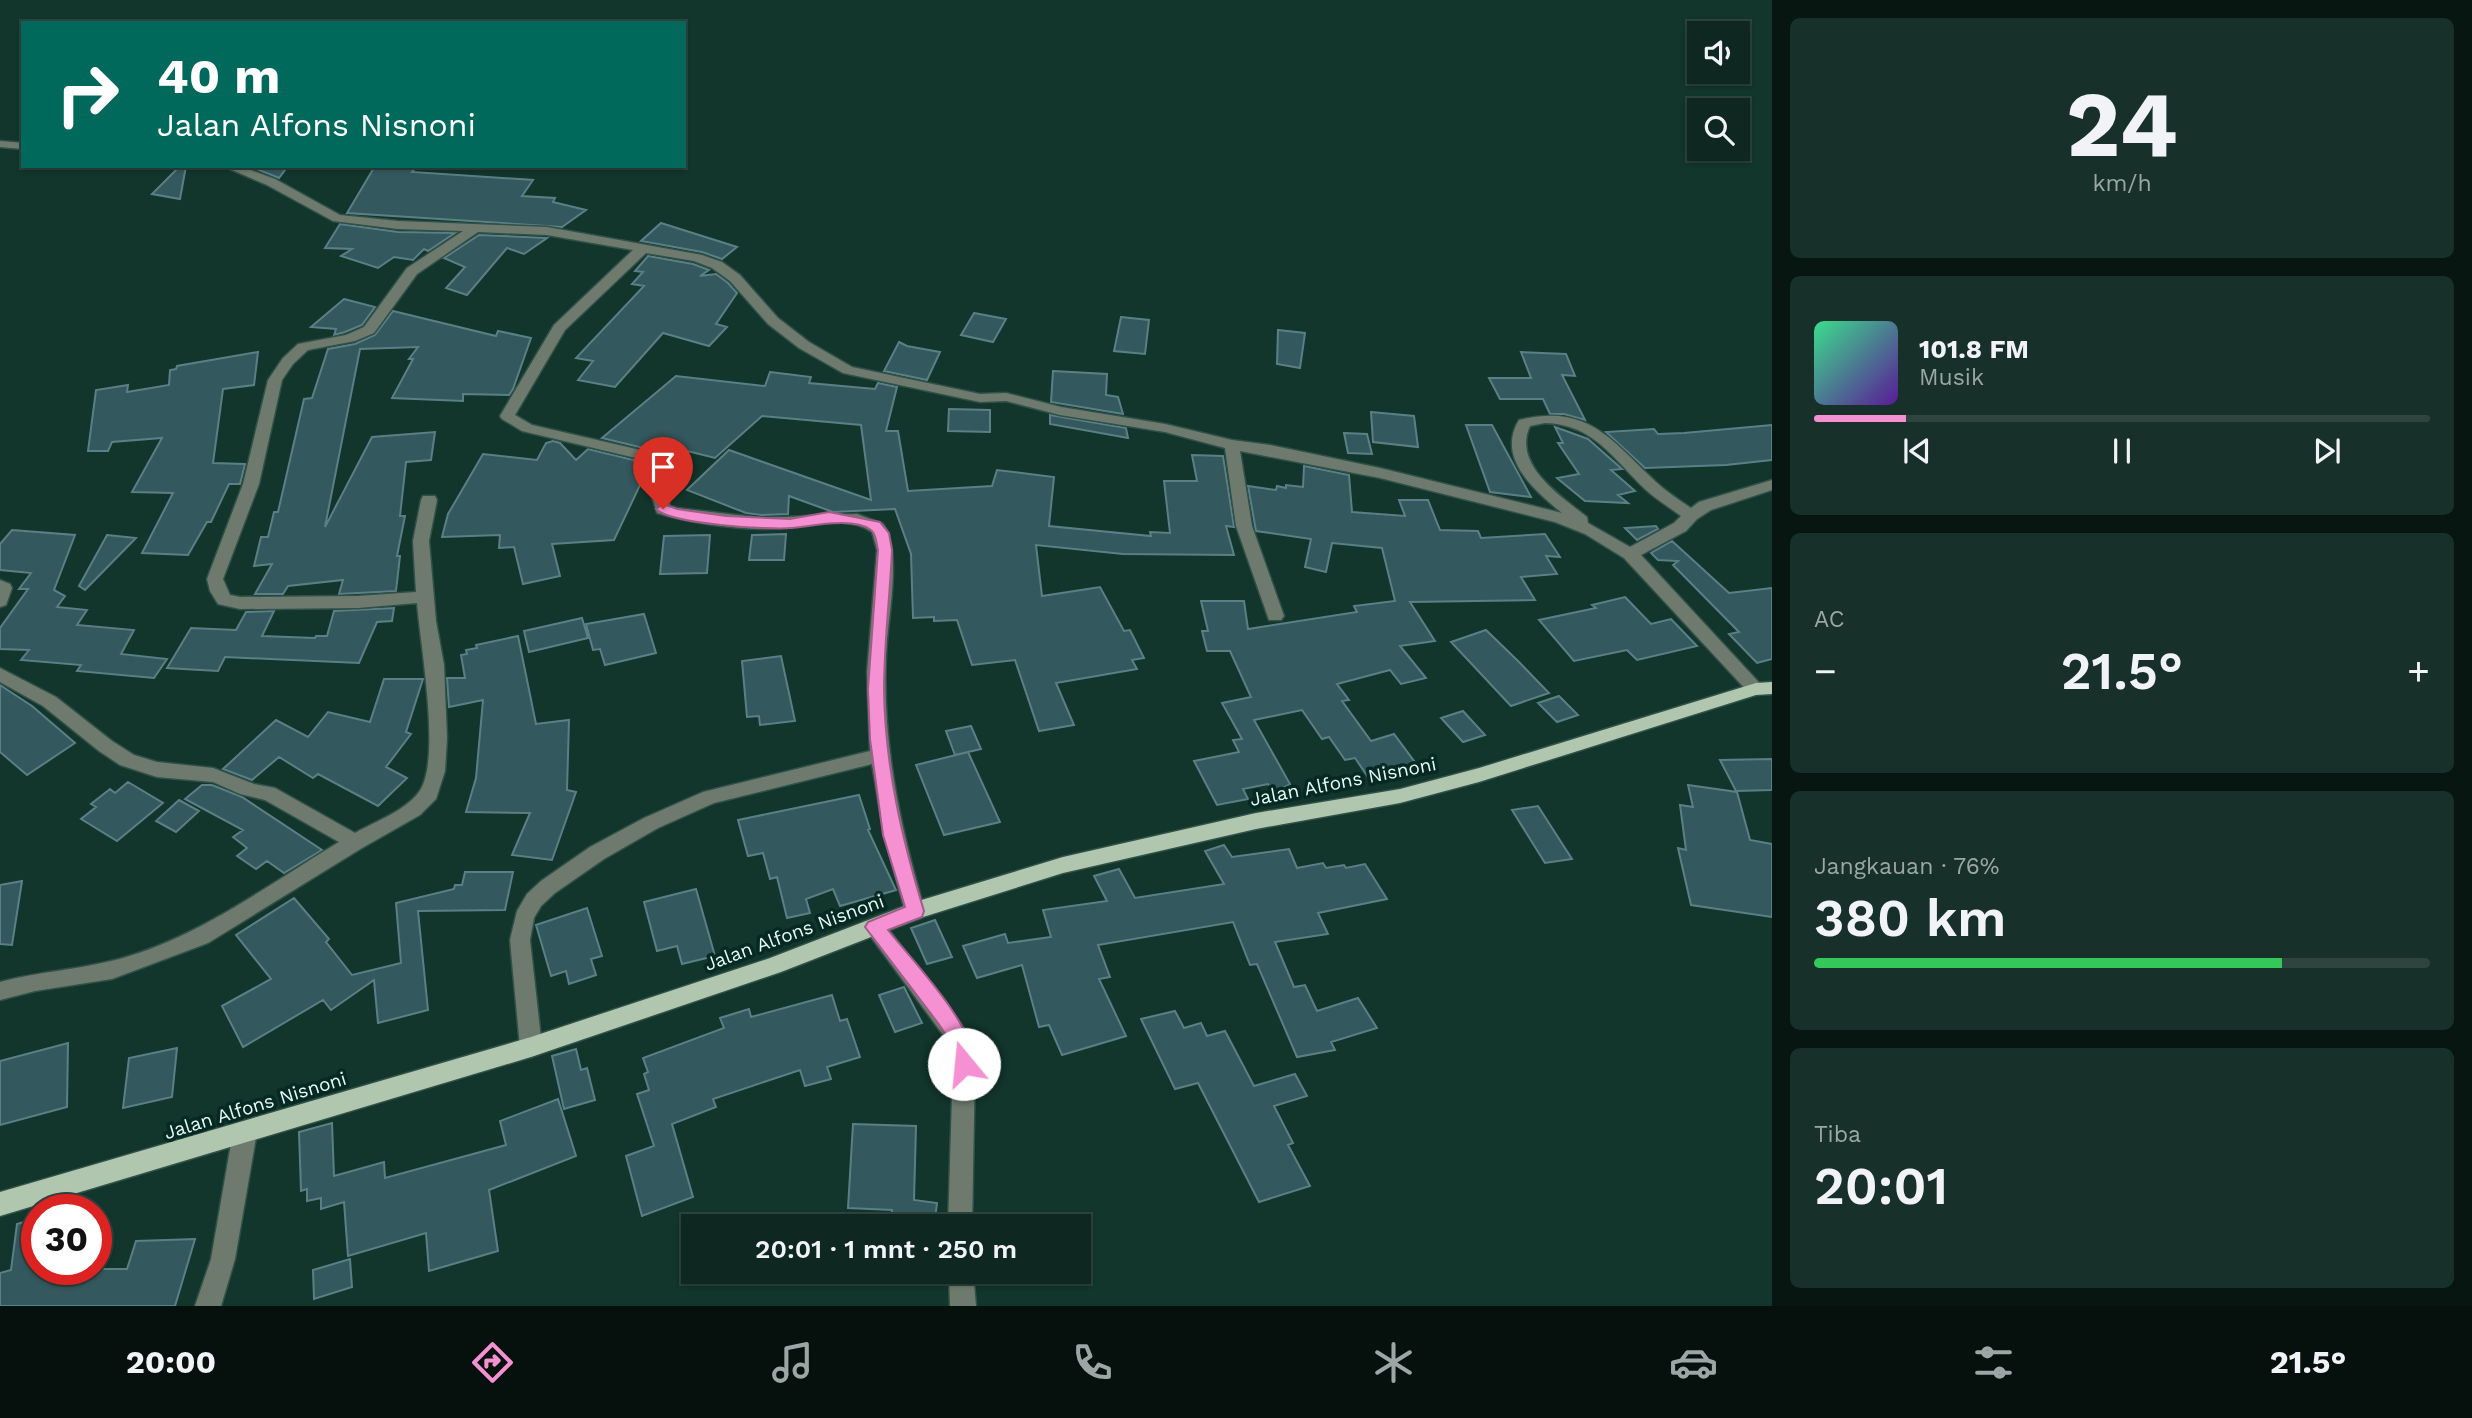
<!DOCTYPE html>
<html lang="id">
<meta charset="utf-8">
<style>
:root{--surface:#0e2821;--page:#17302a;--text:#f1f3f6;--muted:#9ba6a5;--line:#2e443f;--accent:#f591d2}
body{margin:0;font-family:"Work Sans",sans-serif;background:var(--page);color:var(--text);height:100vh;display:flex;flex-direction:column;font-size:26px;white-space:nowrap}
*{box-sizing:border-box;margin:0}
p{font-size:23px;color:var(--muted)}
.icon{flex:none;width:38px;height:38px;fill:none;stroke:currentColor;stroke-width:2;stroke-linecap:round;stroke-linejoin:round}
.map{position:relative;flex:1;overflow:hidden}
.details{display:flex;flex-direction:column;gap:18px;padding:18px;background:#081612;width:700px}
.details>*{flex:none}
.top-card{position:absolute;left:21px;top:21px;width:665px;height:147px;border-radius:0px;box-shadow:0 2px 5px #0004,0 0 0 2px var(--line);background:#00695c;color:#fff;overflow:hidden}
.fabs{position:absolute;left:1687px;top:21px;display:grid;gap:14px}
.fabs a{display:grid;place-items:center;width:63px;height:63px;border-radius:0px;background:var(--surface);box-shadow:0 2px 5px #0004,0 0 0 2px var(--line);font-size:35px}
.speed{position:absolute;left:21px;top:1194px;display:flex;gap:14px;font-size:35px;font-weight:700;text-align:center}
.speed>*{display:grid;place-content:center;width:91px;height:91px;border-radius:50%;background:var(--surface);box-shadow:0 2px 5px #0004,0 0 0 2px var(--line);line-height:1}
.speed .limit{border:10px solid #d22;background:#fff;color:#111}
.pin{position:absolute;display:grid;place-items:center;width:60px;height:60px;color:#fff;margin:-72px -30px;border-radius:50% 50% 50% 0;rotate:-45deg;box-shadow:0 0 7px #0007}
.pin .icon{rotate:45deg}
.me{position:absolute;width:77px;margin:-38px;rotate:343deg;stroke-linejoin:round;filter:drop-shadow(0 0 5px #0008)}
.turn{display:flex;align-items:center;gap:24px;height:147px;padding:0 21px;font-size:32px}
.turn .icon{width:91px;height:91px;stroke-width:2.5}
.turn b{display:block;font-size:49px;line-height:60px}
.big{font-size:52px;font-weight:600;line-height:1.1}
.details .card{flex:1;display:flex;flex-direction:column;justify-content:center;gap:10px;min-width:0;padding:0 24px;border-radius:10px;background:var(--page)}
.details .dial{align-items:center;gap:0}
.dial b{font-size:91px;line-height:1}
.song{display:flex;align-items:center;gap:21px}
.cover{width:84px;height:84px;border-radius:10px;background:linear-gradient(135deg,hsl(150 70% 55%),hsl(270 70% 35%))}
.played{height:7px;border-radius:4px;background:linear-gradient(90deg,var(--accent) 15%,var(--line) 15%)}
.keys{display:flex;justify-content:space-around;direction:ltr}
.heat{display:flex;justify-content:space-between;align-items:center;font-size:38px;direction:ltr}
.charge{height:10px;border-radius:5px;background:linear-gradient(90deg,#34c759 76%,var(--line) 0)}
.trip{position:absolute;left:681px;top:1214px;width:410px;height:70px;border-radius:0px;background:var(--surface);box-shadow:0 2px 5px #0004,0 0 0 2px var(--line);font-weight:600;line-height:70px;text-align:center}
.dock{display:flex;height:112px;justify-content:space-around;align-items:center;background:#06100d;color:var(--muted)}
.dock .icon{width:49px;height:49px}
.dock .active{color:var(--accent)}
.dock b{font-size:32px;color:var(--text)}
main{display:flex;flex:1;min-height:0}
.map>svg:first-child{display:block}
.building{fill:#33585d;stroke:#5a8086;stroke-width:2}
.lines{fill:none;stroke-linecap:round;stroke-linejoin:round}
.minor-casing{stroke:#305148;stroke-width:3}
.major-casing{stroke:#305148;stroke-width:3}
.minor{fill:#6f7a6e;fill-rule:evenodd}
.major{fill:#b1c6ae;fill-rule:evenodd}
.route{fill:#f591d2;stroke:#9f5e88;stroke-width:2}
.labels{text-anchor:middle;stroke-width:7;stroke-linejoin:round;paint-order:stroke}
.street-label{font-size:19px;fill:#e7faf4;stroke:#062a23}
</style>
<main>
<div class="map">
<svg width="1772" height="1306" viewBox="0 0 1772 1306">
<rect width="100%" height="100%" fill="#12352c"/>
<path class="building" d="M180,166H186L180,199L152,194Z
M256,166H288L279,178L254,168Z
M375,166H417L412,172L533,180L522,196L555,198L553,202L586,210L562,227L347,213Z
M661,223L737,247L722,259L702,252L641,241Z
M340,224L398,232L455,233L428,251L424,249L413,260L394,257L378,268L341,256L352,249L325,248Z
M479,235L547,238L524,254L507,248L467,295L446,288L465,267L444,258Z
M648,256L693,264L709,270L700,276L716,274L728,283L737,293L716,324L727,327L709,346L663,333L615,387L578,380L593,361L576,358L644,286L632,284L643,272L635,271Z
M344,299L375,307L362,325L345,332L334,335L336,329L311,327Z
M393,311L496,336L498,331L531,338L513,389L509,395L463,394V401L392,398L413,359H409L418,347L360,349L325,527L372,437L435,432L431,460L406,462L400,516H405L397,556H400L396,591L339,594L343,580L288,586L283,594H255L272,564L254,566L261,537H268L274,512H278L304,399L312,398L328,349L355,344L375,335Z
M974,313L1006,319L993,342L961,335Z
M1121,317L1149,320L1145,354L1114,351Z
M1278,330L1305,333L1300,368L1277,364Z
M899,342L907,346L940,352L927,380L884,371Z
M258,352L254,385L223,389L213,463L245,464L240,484H229L211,522H207L188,555L142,553L173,493L132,492L162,438L112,442L108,451H88L96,390L128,385L127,392L169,385L170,370L176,369L177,366Z
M1521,352L1566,354L1575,376L1562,375L1585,420L1564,414H1550L1543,399H1500L1489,378H1531Z
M1053,371L1107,374L1106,395L1118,397L1123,414L1051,402Z
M770,372L811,377L809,383L875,389L878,383L897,387L886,431H898L908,491L992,486L997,470L1054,477L1049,526L1151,536L1150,532L1170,533L1164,481H1197L1192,455L1223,456L1234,527L1226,526L1234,555L1123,554L1036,545L1042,596L1100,587L1124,631L1130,630L1144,658L1132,660L1137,669L1056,683L1074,725L1039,731L1015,660L972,665L957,620L934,621V617L913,618L911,554L895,509L833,512L789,496L788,514L762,515L746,513L687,490L729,450L871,500L861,425L762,416L715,458L659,444L656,451L602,438L676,376L765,386Z
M949,409L990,410V432L948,431Z
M1371,412L1414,416L1418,447L1373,442Z
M1050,415L1126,428L1128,438L1050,424Z
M1466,425H1492L1531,497L1490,492Z
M1772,425V460L1726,465L1645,468L1606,432L1654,429L1658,434L1684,433Z
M1555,427L1588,439L1622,469L1611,470L1635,491L1618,495L1628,503L1585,501L1557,478L1579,474L1558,443H1563Z
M1344,433L1367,434L1372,454L1348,453Z
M553,441L560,443L576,460L588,449L650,464L614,540L552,544L560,576L523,584L514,547L499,548L500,535L442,537L448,514L483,454L537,460L546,443Z
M1304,466L1349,475L1352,512L1405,516L1399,500H1428L1440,530L1478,531L1481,538L1545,534L1560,557L1546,556L1557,574L1521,577L1535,600L1410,602L1435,641L1400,646L1426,678L1401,684L1390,670L1337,684L1349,700L1342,701L1371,741L1394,734L1417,765L1368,777L1355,758L1345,760L1329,737L1322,739L1302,710L1254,720L1290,784L1274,793L1268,784L1243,789L1248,799L1217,805L1194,761L1239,752L1233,740L1242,739L1222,703L1251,697L1230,651H1207L1202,631H1208L1201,601H1244L1248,629L1357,612L1354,606L1395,601L1382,548L1332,543L1326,572L1305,567L1311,539L1256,531L1248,486L1276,490L1277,486L1286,488V485L1303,487Z
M1656,526L1658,529L1637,540L1625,528Z
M12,530L75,535L54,590L65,596L57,607L87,610L77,625L134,630L121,654L167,659L154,678L77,671L81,665L21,660L29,650L0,649V628L28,589H19L31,573L0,570V544Z
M786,534L784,560H749L752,535Z
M107,535L136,538L85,590L79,586Z
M710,535L707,573L660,574L664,536Z
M1672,541L1729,593L1772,588V659L1757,663L1729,634L1739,632L1673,565L1678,561L1658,560L1651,553Z
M1625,597L1651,624L1671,619L1697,646L1637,660L1627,650L1574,661L1539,620L1596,608L1592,605Z
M394,608L392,621L377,622L359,663L225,657L218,671L167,668L191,628L236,630L246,612L274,611L262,636L315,638L316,636H327L334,611Z
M644,614L656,653L605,665L600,649L593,650L586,624Z
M582,618L588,638L529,652L524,631Z
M1486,630L1518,661L1549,693L1511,706L1451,642Z
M518,636L536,724L569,720L567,790L576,792L552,860L512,855L530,813L466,812L476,778L483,700L449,707L447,678H465L461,655L467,654L466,650L477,648L476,645Z
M781,656L795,721L760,725L759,716L747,717L742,661Z
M384,679H423L406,732L411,734L386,767L407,778L378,806L318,774L313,778L279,757L252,780L223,769L276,720L308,737L328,712L370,722Z
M0,685L32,706L75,743L27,775L0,752Z
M1559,696L1578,715L1557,722L1538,703Z
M1463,711L1485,735L1463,742L1441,718Z
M971,726L981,749L955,755L946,731Z
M968,752L1000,822L944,835L916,765Z
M1772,759V790L1736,791L1720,760Z
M128,782L163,803L117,841L81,819L96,807L91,804L110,789L115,793Z
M202,785H212L242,797L322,850L284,873L267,861L256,869L237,856L247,848L233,837L243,830L185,799Z
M1688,785L1737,792L1750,840L1772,844V917L1691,905L1678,848L1686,850L1680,805L1693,807Z
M859,795L870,829L868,830L896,890L840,906L833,889L806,899L810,913L787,918L777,877L770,879L763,853L748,856L738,820Z
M179,800L199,811L176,832L156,821Z
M1538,806L1572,859L1545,863L1512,810Z
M1224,845L1232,857L1289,849L1297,868L1323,863L1326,868L1344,865L1346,868L1365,864L1387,899L1318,913L1328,934L1275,942L1294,987L1305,985L1317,1011L1358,998L1377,1028L1331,1042L1335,1050L1297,1057L1257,964L1250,965L1233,922L1098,945L1110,977L1099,979L1126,1036L1062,1055L1049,1025L1039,1027L1022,965L977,978L963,946L1005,934L1008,943L1051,937L1043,910L1107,901L1094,876L1119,869L1135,898L1224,884L1205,851Z
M465,872H513L505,910L418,911L428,1010L378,1023L374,980L331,1010L323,1000L243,1047L222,1006L271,979L236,935L294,898L329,939L326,942L352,975L401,963L396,903L454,889L455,885H462Z
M22,881L12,945L0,944V885Z
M696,889L715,956L682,964L677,946L657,951L644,902Z
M587,908L602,956L591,959L596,975L569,984L566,971L551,976L536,925Z
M935,920L952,957L927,964L911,928Z
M904,987L922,1023L895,1032L879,995Z
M832,995L840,1021L847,1019L860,1057L827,1067L831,1079L805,1086L800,1070L713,1099L716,1107L672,1124L693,1197L642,1216L626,1156L654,1146L637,1094L649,1090L644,1074L648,1072L643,1058L724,1028L720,1018L749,1009L751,1017Z
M1175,1011L1184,1028L1201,1023L1207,1036L1225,1031L1254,1086L1295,1074L1307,1096L1274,1106L1293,1143L1288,1145L1310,1186L1259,1202L1198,1083L1175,1089L1141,1019Z
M68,1043L67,1107L0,1125V1061Z
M177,1048L172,1097L123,1108L129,1058Z
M576,1049L581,1070L587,1068L595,1100L564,1109L552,1056Z
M558,1099L576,1156L489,1190L498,1251L429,1271L426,1233L348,1256L344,1202L321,1209V1198L307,1201V1189L301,1191L299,1132L332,1123L334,1176L384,1162L385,1178L506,1145L500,1121Z
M853,1124L916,1126L914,1200L937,1203L934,1227H890L892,1210L848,1208Z
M37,1218V1269H127L136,1241L195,1239L175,1306H0V1273L11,1270L17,1224Z
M350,1259L352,1287L314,1299L313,1270Z"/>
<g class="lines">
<g class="minor-casing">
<path id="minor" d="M0,141L23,143V149L0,147Z
M223,166H240L275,179L340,215L398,221L547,227L702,255L722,262L740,275L778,318L809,342L852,367L980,394L1006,393L1061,407L1165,424L1232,440L1270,445L1380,468L1562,513C1534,490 1496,458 1519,420C1588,403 1611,440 1656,482C1667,492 1679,500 1691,508L1699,502L1772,480V490L1711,510L1697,519L1686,531L1641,555L1765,689L1762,694H1750L1624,558L1585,534L1555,522L1380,478L1240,451L1252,526L1284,616L1281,620H1269L1236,526L1225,448L1165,432L1060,415L1006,401L980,402L843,373L799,348L768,324L730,281L712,268L694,261L646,253L565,330L515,415L532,425L675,458L678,461L664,483L670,506L677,508L762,518L857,514L883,524C903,552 887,621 886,655C882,743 900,827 925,911L922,917L915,920L908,917L905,911L883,829L872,764L714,803L658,828L604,859L555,893L541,906L534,918L530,940L542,1047L539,1054L531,1057L523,1054L520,1047L510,940L517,911L527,894L541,881L590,847L644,818L703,792L870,751L867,672L877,550L872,532C844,512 797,529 765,529C729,528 692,523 657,513L648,483L661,464L522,431L502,419L500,416L554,325L633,250L547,235L478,232L417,274L374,333L355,341L308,350L293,364L282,380L259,484L223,579L230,595L240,597L358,596L416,592L413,541L421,500L423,496H435L437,500L429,541L436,621L444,665L447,738L445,771L436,799L420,815L362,848L208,943L112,979L35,991L0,1000V982C37,972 74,970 111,961C194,941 266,886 339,842L265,800L240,794L213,782L157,777L120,765L99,751L43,706L0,682V668L56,697L112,741L134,755L157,762L213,768L254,784L275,788L355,833C376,821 405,811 419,792C442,761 420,643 417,603L358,608L240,609L218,604L210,591L207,579L243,484L268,380L283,358L298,344L346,335L364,327L407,268L463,231L398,229L333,221L267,185ZM1545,423C1594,424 1613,459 1646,490C1657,500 1669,507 1681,516L1674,523L1630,547L1588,523L1587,517C1561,496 1512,465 1530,426Z
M0,580L10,584L12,588L6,605L0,607Z
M875,918L882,921L967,1032L975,1064L972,1227H948L953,1064L949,1043L868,933L865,927L868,921Z
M245,1121L253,1124L257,1132L235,1259L221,1306H195L211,1259L233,1132L237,1124Z
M949,1272H973L976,1306H950Z"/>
</g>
<g class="major-casing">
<path id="major" d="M1772,682V694L1756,695L1479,782L1400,803L1256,829L1063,873L920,918L781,972L531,1057L0,1216V1192L531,1037L770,958L915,902L1063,857L1256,813L1400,789L1479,768L1756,683Z"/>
</g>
<use href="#minor" class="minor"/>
<use href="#major" class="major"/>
</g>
<path class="route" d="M663,504L677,509L726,516L790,519L829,512L880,522L889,533L892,550C890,596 884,643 884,690C885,766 902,839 924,911L922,917L888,930C909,957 987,1037 971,1070L964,1073L957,1070L950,1041L938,1023L865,927L868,922L905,907L883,835L870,739L868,689L878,550C876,544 877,534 871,530C854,517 812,526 792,528C769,530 670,524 656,509Z"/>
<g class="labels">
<g class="street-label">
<text transform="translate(1343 781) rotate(-11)" y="7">Jalan Alfons Nisnoni</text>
<text transform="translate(794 932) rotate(-20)" y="7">Jalan Alfons Nisnoni</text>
<text transform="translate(255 1105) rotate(-17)" y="7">Jalan Alfons Nisnoni</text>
</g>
</g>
</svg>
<div class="fabs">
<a><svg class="icon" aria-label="sound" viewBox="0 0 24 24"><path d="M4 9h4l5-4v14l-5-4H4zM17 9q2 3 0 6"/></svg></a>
<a><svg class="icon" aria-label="search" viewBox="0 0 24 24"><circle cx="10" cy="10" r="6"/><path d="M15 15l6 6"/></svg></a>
</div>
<div class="speed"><div class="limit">30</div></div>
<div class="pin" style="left:663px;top:509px;background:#d93025"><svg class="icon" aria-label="arrive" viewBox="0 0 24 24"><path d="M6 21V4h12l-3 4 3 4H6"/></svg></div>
<svg class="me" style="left:964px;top:1064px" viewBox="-20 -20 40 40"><circle r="19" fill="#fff"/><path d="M0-13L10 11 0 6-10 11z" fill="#f591d2"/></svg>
<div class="trip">20:01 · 1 mnt · 250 m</div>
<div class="top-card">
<div class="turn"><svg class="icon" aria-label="right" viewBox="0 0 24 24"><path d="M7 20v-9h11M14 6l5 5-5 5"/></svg><div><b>40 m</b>Jalan Alfons Nisnoni</div></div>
</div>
</div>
<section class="details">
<div class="card dial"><b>24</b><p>km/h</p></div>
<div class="card">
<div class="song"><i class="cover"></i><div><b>101.8 FM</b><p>Musik</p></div></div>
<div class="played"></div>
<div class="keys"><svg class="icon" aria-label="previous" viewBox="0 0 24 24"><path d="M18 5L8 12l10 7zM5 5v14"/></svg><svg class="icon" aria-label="pause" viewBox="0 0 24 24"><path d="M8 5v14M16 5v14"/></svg><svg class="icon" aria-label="next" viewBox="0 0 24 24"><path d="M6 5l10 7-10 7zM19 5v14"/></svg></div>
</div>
<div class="card"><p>AC</p>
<div class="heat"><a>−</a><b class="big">21.5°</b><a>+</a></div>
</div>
<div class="card"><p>Jangkauan · 76%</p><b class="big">380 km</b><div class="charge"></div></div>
<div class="card"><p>Tiba</p><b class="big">20:01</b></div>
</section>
</main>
<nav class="dock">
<b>20:00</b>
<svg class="icon active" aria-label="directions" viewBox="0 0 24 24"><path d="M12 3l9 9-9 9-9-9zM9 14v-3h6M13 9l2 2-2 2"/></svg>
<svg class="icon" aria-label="music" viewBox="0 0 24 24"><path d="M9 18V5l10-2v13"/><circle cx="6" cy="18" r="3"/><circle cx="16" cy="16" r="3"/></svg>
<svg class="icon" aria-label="phone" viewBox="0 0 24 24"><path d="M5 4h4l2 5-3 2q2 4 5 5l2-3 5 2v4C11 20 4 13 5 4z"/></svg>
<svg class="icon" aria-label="climate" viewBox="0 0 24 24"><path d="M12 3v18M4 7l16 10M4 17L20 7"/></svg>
<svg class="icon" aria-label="car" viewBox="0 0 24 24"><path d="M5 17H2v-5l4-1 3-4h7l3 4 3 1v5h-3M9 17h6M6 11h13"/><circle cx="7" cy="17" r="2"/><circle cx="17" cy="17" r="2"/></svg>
<svg class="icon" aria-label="filters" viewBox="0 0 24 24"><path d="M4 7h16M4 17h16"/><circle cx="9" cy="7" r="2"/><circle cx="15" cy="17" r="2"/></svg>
<b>21.5°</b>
</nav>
